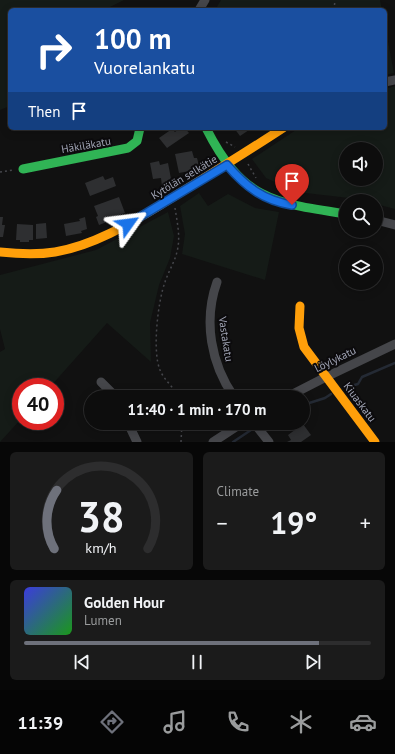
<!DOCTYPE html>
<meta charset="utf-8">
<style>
:root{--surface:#0d0d0d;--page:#1b1b1b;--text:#f1f3f6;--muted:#9a9c9d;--line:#2d2d2e;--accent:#6e717b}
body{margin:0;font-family:"PT Sans",sans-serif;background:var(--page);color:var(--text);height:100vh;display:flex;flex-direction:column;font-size:15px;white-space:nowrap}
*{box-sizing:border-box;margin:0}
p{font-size:13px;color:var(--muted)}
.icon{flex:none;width:22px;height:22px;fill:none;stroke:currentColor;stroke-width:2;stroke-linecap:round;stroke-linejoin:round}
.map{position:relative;height:442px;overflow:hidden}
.side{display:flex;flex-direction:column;gap:10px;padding:10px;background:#070707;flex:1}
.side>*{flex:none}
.hud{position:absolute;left:8px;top:8px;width:379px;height:122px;border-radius:6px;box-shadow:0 2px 10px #0003,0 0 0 1px var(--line);background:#1a4fa0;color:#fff;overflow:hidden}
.fabs{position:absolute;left:339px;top:142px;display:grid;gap:8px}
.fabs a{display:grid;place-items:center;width:44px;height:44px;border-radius:50%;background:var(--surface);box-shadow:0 2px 10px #0003,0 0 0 1px var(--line);font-size:20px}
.speed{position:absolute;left:12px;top:378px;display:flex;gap:8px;font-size:20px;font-weight:700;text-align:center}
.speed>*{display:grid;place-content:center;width:52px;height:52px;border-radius:50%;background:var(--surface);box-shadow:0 2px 10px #0003,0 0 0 1px var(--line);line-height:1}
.speed .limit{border:6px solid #d22;background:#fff;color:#111}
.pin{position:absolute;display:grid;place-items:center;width:34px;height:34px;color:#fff;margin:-41px -17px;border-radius:50% 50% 50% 0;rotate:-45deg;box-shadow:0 0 4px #0007}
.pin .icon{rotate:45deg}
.me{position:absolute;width:44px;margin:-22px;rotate:59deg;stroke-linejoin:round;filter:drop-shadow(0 0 3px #0008)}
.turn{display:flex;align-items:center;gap:14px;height:84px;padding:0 20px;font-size:18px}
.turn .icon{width:52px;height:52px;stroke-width:2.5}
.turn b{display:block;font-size:28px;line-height:34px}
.then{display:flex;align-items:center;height:38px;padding:0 20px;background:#0003;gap:8px;font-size:15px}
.big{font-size:30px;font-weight:600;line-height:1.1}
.side .tile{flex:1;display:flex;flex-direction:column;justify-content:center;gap:6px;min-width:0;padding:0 14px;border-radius:6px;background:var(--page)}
.side .dial{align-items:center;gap:0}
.dial svg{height:104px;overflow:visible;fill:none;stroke:var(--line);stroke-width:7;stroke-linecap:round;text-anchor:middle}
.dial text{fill:var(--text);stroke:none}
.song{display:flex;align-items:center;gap:12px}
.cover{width:48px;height:48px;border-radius:6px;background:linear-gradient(135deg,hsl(240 70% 55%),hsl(120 70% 35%))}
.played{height:4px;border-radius:2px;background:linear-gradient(90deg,var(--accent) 85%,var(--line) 85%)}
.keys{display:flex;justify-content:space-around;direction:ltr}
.heat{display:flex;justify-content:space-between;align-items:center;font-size:22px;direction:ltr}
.side .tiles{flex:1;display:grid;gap:10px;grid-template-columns:1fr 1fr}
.tile:last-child{grid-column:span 2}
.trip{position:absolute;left:84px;top:390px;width:226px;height:40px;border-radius:20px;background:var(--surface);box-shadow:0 2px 10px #0003,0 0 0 1px var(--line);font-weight:600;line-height:40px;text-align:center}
.dock{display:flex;height:64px;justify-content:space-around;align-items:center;background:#050505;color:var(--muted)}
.dock .icon{width:28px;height:28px}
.dock .on{color:var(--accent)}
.dock b{font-size:18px;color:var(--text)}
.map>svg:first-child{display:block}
.green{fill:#151b17;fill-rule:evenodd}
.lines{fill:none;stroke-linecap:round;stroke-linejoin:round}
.stream{stroke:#242a34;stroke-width:2.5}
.building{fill:#2e2f31}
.path{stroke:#46474c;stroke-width:1.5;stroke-dasharray:2 3;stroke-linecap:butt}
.street{stroke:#45464a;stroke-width:9}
.fast{stroke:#30b455;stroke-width:9}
.slow{stroke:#ff9f0a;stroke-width:9}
.route-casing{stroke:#114b97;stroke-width:10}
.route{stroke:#1a73e8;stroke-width:7}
.labels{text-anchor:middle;stroke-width:4;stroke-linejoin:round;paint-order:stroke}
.street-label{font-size:11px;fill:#a0a4b4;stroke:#0c0b0d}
</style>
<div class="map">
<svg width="395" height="442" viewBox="0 0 395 442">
<rect width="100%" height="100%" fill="#111"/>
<path class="green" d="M0,0H124L104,10H10V106L0,110Z
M221,0H380L382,10H215Z
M385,26L394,73L385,75Z
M395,86V209L376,204V201H365L358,199L297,192L266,178L252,159L299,128H385V89ZM346,149H376V179H346Z
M199,193L208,206L228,194L255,208L279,212L265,280L182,254L185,234L180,206Z
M168,212L174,236L170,258L159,285L150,323L151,362L107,323L50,387H21V419L0,442V352L5,349L0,329V275L96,250Z"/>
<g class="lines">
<path class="stream" d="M343,388L358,384L362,377L395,363
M303,405L325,398L331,394
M264,424L265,423
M233,442L251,430"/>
</g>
<path class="building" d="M180,128H185L189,133L167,148L159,138L172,129L175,132Z
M234,128H252L240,136Z
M192,151L194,158H197L200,169L179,173L175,154Z
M159,161L160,165L168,163L172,184L162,186L161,178L153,179L150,163Z
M103,176L105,180L113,177L116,186L90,196L85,183Z
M119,197L125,213L111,218L112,220L99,225L96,217L98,216L94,206Z
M0,217H3L2,225H5L3,237H0Z
M85,217L87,229L81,231L82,233L66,236L64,224L80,221L79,219Z
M46,223L47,238L36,239V224Z
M17,224L33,225V240H29V242H20V240H16Z
M303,424L311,435L301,442H287L291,440L288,435Z"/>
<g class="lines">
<path class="path" d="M334,10L335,0
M226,142L235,147
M248,164L256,178
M0,172L13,170
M175,208C177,221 180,234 178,247C176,260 169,270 165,282C158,301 152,351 160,370C164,380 174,388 180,397
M181,442L182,423"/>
<path class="street" d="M199,10L205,0
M385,82L395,80
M376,220L395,225
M217,282C203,321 211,364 234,397
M101,382L116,397
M287,397L326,377L395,344
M128,423L137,442
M254,423L269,442
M213,442L242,423"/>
<path class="fast" d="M206,128C242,199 272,203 346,214
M23,169L128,148L137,141L140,128"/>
<path class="slow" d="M0,252C18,254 37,255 55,252C96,245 132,222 167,201C206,177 245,153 283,128
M300,306L299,328L304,347L375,442"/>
</g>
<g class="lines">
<g class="route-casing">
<path id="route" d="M128,224L227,165C246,187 263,200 292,205"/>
</g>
<use href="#route" class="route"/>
</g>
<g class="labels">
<g class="street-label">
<text transform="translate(86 145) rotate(-10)" y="4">Häkiläkatu</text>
<text transform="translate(184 177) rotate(-31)" y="4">Kytölän selkätie</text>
<text transform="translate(226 339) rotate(81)" y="4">Vastakatu</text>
<text transform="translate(335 359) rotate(-26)" y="4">Löylykatu</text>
<text transform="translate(360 402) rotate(53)" y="4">Kiuaskatu</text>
</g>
</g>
</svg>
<div class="fabs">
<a><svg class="icon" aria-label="sound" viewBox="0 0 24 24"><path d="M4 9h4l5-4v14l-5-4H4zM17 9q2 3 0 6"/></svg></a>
<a><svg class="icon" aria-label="search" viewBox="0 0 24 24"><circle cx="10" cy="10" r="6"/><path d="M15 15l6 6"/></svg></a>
<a><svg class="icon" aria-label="layers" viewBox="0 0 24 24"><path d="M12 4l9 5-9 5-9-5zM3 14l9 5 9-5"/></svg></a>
</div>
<div class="speed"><div class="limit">40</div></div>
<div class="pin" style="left:292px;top:205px;background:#d93025"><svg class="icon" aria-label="arrive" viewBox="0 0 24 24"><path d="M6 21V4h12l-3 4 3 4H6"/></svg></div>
<svg class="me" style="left:128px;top:224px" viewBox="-20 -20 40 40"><path d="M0-17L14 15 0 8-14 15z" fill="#1a73e8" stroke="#fff" stroke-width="4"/></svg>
<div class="trip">11:40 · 1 min · 170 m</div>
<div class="hud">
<div class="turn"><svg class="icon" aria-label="right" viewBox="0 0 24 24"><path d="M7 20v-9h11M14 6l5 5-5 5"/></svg><div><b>100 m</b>Vuorelankatu</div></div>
<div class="then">Then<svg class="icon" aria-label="arrive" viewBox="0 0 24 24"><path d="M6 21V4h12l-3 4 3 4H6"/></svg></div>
</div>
</div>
<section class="side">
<div class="tiles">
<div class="tile dial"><svg viewBox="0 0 100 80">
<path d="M14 69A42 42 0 1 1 86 69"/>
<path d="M14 69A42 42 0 0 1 16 24" stroke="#6e717b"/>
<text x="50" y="56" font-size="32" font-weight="700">38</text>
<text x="50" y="72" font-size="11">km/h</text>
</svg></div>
<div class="tile"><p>Climate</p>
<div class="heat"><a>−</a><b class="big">19°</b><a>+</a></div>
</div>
<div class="tile">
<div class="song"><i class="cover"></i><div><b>Golden Hour</b><p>Lumen</p></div></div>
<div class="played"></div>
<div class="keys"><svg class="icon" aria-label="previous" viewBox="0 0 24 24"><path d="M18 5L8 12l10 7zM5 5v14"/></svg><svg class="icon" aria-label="pause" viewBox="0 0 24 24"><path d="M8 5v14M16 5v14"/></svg><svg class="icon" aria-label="next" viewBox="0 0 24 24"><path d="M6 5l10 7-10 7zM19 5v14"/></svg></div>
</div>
</div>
</section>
<nav class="dock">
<b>11:39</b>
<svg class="icon on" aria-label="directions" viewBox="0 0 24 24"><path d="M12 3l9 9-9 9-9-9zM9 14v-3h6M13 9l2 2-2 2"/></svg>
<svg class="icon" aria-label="music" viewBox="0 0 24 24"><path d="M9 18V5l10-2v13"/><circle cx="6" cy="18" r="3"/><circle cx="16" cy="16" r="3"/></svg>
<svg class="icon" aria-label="phone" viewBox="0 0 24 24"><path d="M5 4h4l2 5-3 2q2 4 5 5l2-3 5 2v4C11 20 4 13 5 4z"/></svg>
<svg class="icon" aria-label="climate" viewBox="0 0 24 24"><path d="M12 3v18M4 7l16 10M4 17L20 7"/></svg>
<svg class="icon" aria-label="car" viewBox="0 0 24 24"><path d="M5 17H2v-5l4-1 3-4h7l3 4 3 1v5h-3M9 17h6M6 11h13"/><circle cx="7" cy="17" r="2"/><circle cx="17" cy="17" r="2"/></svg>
</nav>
